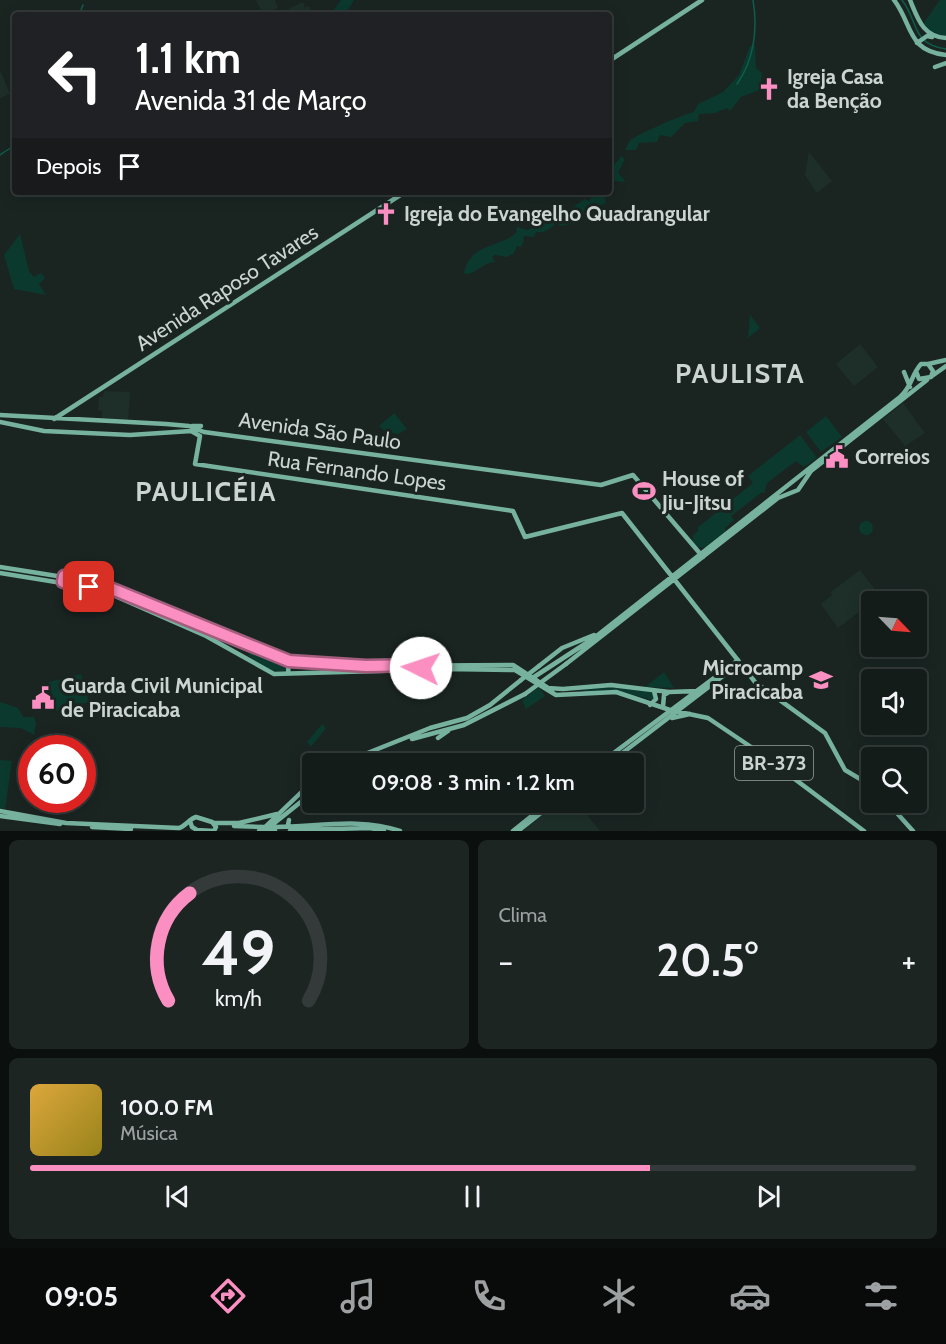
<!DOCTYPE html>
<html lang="pt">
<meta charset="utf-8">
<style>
:root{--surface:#141c1a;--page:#1d2523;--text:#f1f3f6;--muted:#9da1a2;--line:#333a39;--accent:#fc8fc1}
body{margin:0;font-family:Cabin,sans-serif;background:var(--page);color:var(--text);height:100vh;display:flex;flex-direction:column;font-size:22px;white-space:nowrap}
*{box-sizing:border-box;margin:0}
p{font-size:20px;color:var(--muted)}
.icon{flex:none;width:33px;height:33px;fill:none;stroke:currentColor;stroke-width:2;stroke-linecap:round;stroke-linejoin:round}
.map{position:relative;height:831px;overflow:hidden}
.details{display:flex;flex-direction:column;gap:9px;padding:9px;background:#0b0f0e;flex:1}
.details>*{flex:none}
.hud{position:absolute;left:12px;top:12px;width:600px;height:183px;border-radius:6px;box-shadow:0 3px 15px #0003,0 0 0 2px var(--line);background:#202124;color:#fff;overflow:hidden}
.needle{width:39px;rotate:115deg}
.fabs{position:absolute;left:861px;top:591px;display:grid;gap:12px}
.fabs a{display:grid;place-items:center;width:66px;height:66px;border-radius:6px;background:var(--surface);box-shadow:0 3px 15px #0003,0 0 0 2px var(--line);font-size:30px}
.speed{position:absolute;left:18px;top:735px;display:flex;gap:12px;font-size:30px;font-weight:700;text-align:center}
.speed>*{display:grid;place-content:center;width:78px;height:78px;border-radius:50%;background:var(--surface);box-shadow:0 3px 15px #0003,0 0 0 2px var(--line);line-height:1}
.speed .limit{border:9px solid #d22;background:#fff;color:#111}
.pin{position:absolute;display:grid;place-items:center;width:51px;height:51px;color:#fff;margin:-26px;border-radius:12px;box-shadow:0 3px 9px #0006}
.me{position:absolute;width:66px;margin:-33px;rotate:274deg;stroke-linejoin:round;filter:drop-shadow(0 0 4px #0008)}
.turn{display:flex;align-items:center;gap:21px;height:126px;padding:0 24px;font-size:27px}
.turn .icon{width:78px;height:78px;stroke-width:2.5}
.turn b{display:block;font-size:42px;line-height:51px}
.then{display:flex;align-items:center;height:57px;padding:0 24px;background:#0003;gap:12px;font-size:22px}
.big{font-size:45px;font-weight:600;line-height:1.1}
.details .tile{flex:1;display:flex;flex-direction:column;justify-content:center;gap:9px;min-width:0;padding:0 21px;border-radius:9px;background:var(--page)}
.details .dial{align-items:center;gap:0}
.dial svg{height:156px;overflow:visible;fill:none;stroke:var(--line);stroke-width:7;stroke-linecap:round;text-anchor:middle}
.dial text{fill:var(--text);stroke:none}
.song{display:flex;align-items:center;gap:18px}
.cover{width:72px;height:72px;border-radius:9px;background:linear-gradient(135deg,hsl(40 70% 55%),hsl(50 70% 35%))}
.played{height:6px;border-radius:3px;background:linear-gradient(90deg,var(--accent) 70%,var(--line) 70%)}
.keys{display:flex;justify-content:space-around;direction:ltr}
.heat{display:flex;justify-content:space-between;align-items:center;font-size:33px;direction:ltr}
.details .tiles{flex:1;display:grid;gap:9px;grid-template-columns:1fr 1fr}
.tile:last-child{grid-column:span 2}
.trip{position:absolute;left:302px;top:753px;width:342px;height:60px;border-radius:6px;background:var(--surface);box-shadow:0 3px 15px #0003,0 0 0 2px var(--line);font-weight:600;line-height:60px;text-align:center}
.menu{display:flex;height:96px;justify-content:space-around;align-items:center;background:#080b0a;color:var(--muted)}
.menu .icon{width:42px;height:42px}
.menu .selected{color:var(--accent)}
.menu b{font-size:27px;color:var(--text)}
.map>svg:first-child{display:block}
.built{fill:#1e2f29}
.green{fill:#0b392d}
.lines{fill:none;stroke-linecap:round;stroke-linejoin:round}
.stream{stroke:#0c5e4b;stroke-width:1.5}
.canal{stroke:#0c5e4b;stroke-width:3}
.major{stroke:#77b29f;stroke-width:4.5}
.major-bridge{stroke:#77b29f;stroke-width:4.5}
.route-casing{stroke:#a45d7d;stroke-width:15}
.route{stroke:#fc8fc1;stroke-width:10}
.labels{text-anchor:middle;stroke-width:6;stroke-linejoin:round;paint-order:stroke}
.shield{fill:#1a2522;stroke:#97a09c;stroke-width:1.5}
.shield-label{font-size:20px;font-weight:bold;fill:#ccd4d1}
.poi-label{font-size:21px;font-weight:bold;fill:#ccd4d1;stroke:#1a2522;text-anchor:start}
.street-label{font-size:21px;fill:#ccd4d1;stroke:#1a2522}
.district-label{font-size:27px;font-weight:bold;letter-spacing:1.5px;fill:#ccd4d1;stroke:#1a2522}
</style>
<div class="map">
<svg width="946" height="831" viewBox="0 0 946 831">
<rect width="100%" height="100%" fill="#1a2522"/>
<path class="built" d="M256,0H275L278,8L263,15Z
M303,2L305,8L309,6L313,14L281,15L282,12Z
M1,72L10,94L0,98V73Z
M809,152L832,181L817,193L805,175Z
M860,344L878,367L854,386L836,364Z
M104,391L130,392L128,420L102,418V411L98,410L99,397H103Z
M903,403L925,433L905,446L883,419Z
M860,570L880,596L838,628L821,604L832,595L831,592Z
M559,802L577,803L600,831H523Z"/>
<path class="green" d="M341,0H354L345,15H330Z
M940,0H946V37L931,33L923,24Z
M755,45L756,68L762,73L760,90L741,97L730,111L727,108L715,113L699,114L698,121L685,123L671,137L660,135L657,142L639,143L636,150H625C627,148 627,145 629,142C632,136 684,114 694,112L698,104L723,92L739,75L750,46Z
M621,156L625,159L618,173L626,182L614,181L609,190V168L617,162Z
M591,192H607L604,195L606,203L598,206L594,202L585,210L588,211L570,224L560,226L558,223L561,220C552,225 548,234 536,232L534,237L523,236L524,240L521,247L517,246L514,253L507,257L495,255L492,257L495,262C483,262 476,275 464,274C468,244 499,248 516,233L517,227C520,227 523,229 526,230C531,230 580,205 584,199L590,201Z
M20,234L29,271L34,277L41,273L45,278L39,284L46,295L14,289L4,255Z
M750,315L760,328L748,338Z
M394,413L407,429L398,434L386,432L379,426Z
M826,416L842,437L821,452L806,432Z
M800,435L817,458L804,467L796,461L767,483L764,494L762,492L731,516L734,520L725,528L726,531L706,548L697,547L692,540L694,538L692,536L699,530L697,528L753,483L748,476Z
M859 528a7 7 0 1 1 14 0a7 7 0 1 1-14 0Z
M253,649L286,662L287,669L283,672C270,672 258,664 248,655Z
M664,672L674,688L645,687Z
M81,674L89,702L56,711L49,682Z
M539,687L545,696L526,709L522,700Z
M608,687L653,692V700L614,690L583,692L585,689Z
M0,702L18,708L23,717H34L36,723L34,735L21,728L0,727Z
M322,724L326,728L311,747L307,742Z
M0,760L12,761L5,809L0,808Z"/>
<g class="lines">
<path class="stream" d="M902,0C919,22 911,44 946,49
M79,15L83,5
M737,84C754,60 758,29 753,0
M0,155L15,145"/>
<path class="canal" d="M297,666L352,667"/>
<path class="major" d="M894,0C913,25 907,51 946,55
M910,0C918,19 923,37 946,38
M917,43L927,36L932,37
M609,61L702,0
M935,67L946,63
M928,364L946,360
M904,372L910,387
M932,376L946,366
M0,415L166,424L189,426L204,432L601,485L633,475L703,557
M54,419L405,192
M0,422L44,431L130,435L191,431L200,436L195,464L513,511L525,537L622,513L755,682L825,733L845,770L872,786
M192,426H201
M0,567L95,582L289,661L366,666L513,665L548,688L563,689L611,685L669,692L698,691
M0,573L99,589L206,636L274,674L447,669L515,670L556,695L616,692L670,710L708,718L760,753L864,831
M566,664L778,498L798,490L811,471L927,380
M539,666L562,648L594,635
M288,673L289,661
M534,677L594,638L900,397C912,387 911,375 921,364H928L933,371L931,377L919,379L916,371
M650,705L656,699L654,691
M663,707L664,695L669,692
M672,718L690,714
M438,738L448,731
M412,739L464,725L525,694
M340,764L430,728L467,718L490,705L521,680
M353,764L363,757
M599,764L738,660
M608,764L740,663
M887,802L913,831
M0,811L66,823L179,828C186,826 189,819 196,817L212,822L216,827L214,831L197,830L192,827L190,821
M0,816L60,824
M289,820L288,825L292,830L290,831
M214,823H239L277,814
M272,825L312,793
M234,826L261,827
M92,827L131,829
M276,827C317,827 359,817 400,831
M264,828L312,782
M296,830L370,828L384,831
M513,831L549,802
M518,831L555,802"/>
<path class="major-bridge" d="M521,680L539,666
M525,694L566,664
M261,827H276
M259,831L275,830"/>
</g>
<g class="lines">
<g class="route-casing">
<path id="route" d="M89,587L63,582L64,576L105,586L289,661L366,666L420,665L421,668"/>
</g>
<use href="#route" class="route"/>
</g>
<defs>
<g id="church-bare" transform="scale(1.8)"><path d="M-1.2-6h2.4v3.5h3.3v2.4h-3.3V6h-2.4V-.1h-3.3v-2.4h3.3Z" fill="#fc8fc1" stroke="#1a2522" stroke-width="2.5" paint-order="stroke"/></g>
<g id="civic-bare" transform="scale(1.8)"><path d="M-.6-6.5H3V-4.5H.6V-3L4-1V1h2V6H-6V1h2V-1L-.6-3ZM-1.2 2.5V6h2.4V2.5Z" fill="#fc8fc1" stroke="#1a2522" stroke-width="2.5" paint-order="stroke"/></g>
<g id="stadium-bare" transform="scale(1.8)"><path d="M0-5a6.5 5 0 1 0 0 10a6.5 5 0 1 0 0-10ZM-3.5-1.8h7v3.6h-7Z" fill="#fc8fc1" stroke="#1a2522" stroke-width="2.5" paint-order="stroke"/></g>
<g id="university-bare" transform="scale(1.8)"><path d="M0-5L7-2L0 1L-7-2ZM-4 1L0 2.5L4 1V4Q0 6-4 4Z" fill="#fc8fc1" stroke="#1a2522" stroke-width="2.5" paint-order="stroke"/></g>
</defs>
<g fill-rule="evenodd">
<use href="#church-bare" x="769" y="89"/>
<use href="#church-bare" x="386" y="214"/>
<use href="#civic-bare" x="837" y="457"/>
<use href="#stadium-bare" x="644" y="491"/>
<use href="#university-bare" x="821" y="680"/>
<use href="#civic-bare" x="43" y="698"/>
</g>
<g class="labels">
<rect class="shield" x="735" y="746" width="78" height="34" rx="4.5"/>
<g class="shield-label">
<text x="774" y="770">BR-373</text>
</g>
<g class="poi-label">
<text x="787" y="84">Igreja Casa<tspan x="787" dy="24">da Benção</tspan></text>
<text x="404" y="221">Igreja do Evangelho Quadrangular</text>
<text x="855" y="464">Correios</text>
<text x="662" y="486">House of<tspan x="662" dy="24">Jiu-Jitsu</tspan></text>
<text x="803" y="675" text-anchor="end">Microcamp<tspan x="803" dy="24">Piracicaba</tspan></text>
<text x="61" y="693">Guarda Civil Municipal<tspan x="61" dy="24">de Piracicaba</tspan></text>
</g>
<g class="street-label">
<text transform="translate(227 288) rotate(-33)" y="7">Avenida Raposo Tavares</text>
<text transform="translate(320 431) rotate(8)" y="7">Avenida São Paulo</text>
<text transform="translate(357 471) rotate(8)" y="7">Rua Fernando Lopes</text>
</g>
<g class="district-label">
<text x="740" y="383">PAULISTA</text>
<text x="206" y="501">PAULICÉIA</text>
</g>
</g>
</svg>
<div class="fabs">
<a><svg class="needle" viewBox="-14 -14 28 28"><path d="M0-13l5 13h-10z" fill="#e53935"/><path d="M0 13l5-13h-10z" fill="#9da1a2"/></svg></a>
<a><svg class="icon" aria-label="sound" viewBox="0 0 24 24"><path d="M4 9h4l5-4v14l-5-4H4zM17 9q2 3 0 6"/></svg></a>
<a><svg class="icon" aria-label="search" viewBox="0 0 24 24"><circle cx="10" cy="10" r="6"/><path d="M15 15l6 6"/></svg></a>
</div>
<div class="speed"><div class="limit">60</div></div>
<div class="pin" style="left:89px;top:587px;background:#d93025"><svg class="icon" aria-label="arrive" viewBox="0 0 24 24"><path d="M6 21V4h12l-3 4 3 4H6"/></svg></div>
<svg class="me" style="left:421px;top:668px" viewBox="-20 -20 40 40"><circle r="19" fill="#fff"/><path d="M0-13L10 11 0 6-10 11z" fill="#fc8fc1"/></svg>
<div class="trip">09:08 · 3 min · 1.2 km</div>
<div class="hud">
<div class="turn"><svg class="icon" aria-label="left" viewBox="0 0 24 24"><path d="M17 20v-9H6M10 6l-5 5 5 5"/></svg><div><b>1.1 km</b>Avenida 31 de Março</div></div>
<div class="then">Depois<svg class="icon" aria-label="arrive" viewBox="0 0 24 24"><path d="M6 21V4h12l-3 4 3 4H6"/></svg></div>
</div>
</div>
<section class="details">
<div class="tiles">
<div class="tile dial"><svg viewBox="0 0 100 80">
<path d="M14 69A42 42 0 1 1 86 69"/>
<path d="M14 69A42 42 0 0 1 25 14" stroke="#fc8fc1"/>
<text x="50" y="56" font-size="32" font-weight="700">49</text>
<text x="50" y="72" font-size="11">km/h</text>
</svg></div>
<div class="tile"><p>Clima</p>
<div class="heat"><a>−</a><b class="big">20.5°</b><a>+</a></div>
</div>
<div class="tile">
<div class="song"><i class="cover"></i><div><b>100.0 FM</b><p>Música</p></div></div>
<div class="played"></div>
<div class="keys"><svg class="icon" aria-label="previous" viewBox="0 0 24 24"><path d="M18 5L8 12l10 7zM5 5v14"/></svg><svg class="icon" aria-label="pause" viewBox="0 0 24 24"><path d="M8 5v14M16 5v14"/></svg><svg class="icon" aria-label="next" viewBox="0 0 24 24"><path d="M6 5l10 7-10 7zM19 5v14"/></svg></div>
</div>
</div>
</section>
<nav class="menu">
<b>09:05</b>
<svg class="icon selected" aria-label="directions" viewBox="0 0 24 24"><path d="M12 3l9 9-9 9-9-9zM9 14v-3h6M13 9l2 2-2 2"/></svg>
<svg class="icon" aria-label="music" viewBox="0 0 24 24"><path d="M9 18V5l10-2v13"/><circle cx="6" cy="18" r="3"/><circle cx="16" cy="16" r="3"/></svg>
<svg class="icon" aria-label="phone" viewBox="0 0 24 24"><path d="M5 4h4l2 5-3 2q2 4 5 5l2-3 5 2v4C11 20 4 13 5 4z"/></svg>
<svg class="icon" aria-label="climate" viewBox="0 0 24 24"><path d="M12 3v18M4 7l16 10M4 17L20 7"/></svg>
<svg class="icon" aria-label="car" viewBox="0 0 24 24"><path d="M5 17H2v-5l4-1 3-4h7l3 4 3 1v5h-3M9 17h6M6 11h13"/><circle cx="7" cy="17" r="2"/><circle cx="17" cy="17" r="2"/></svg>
<svg class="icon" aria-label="filters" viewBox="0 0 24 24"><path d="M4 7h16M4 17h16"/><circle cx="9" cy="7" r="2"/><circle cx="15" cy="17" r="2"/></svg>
</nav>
